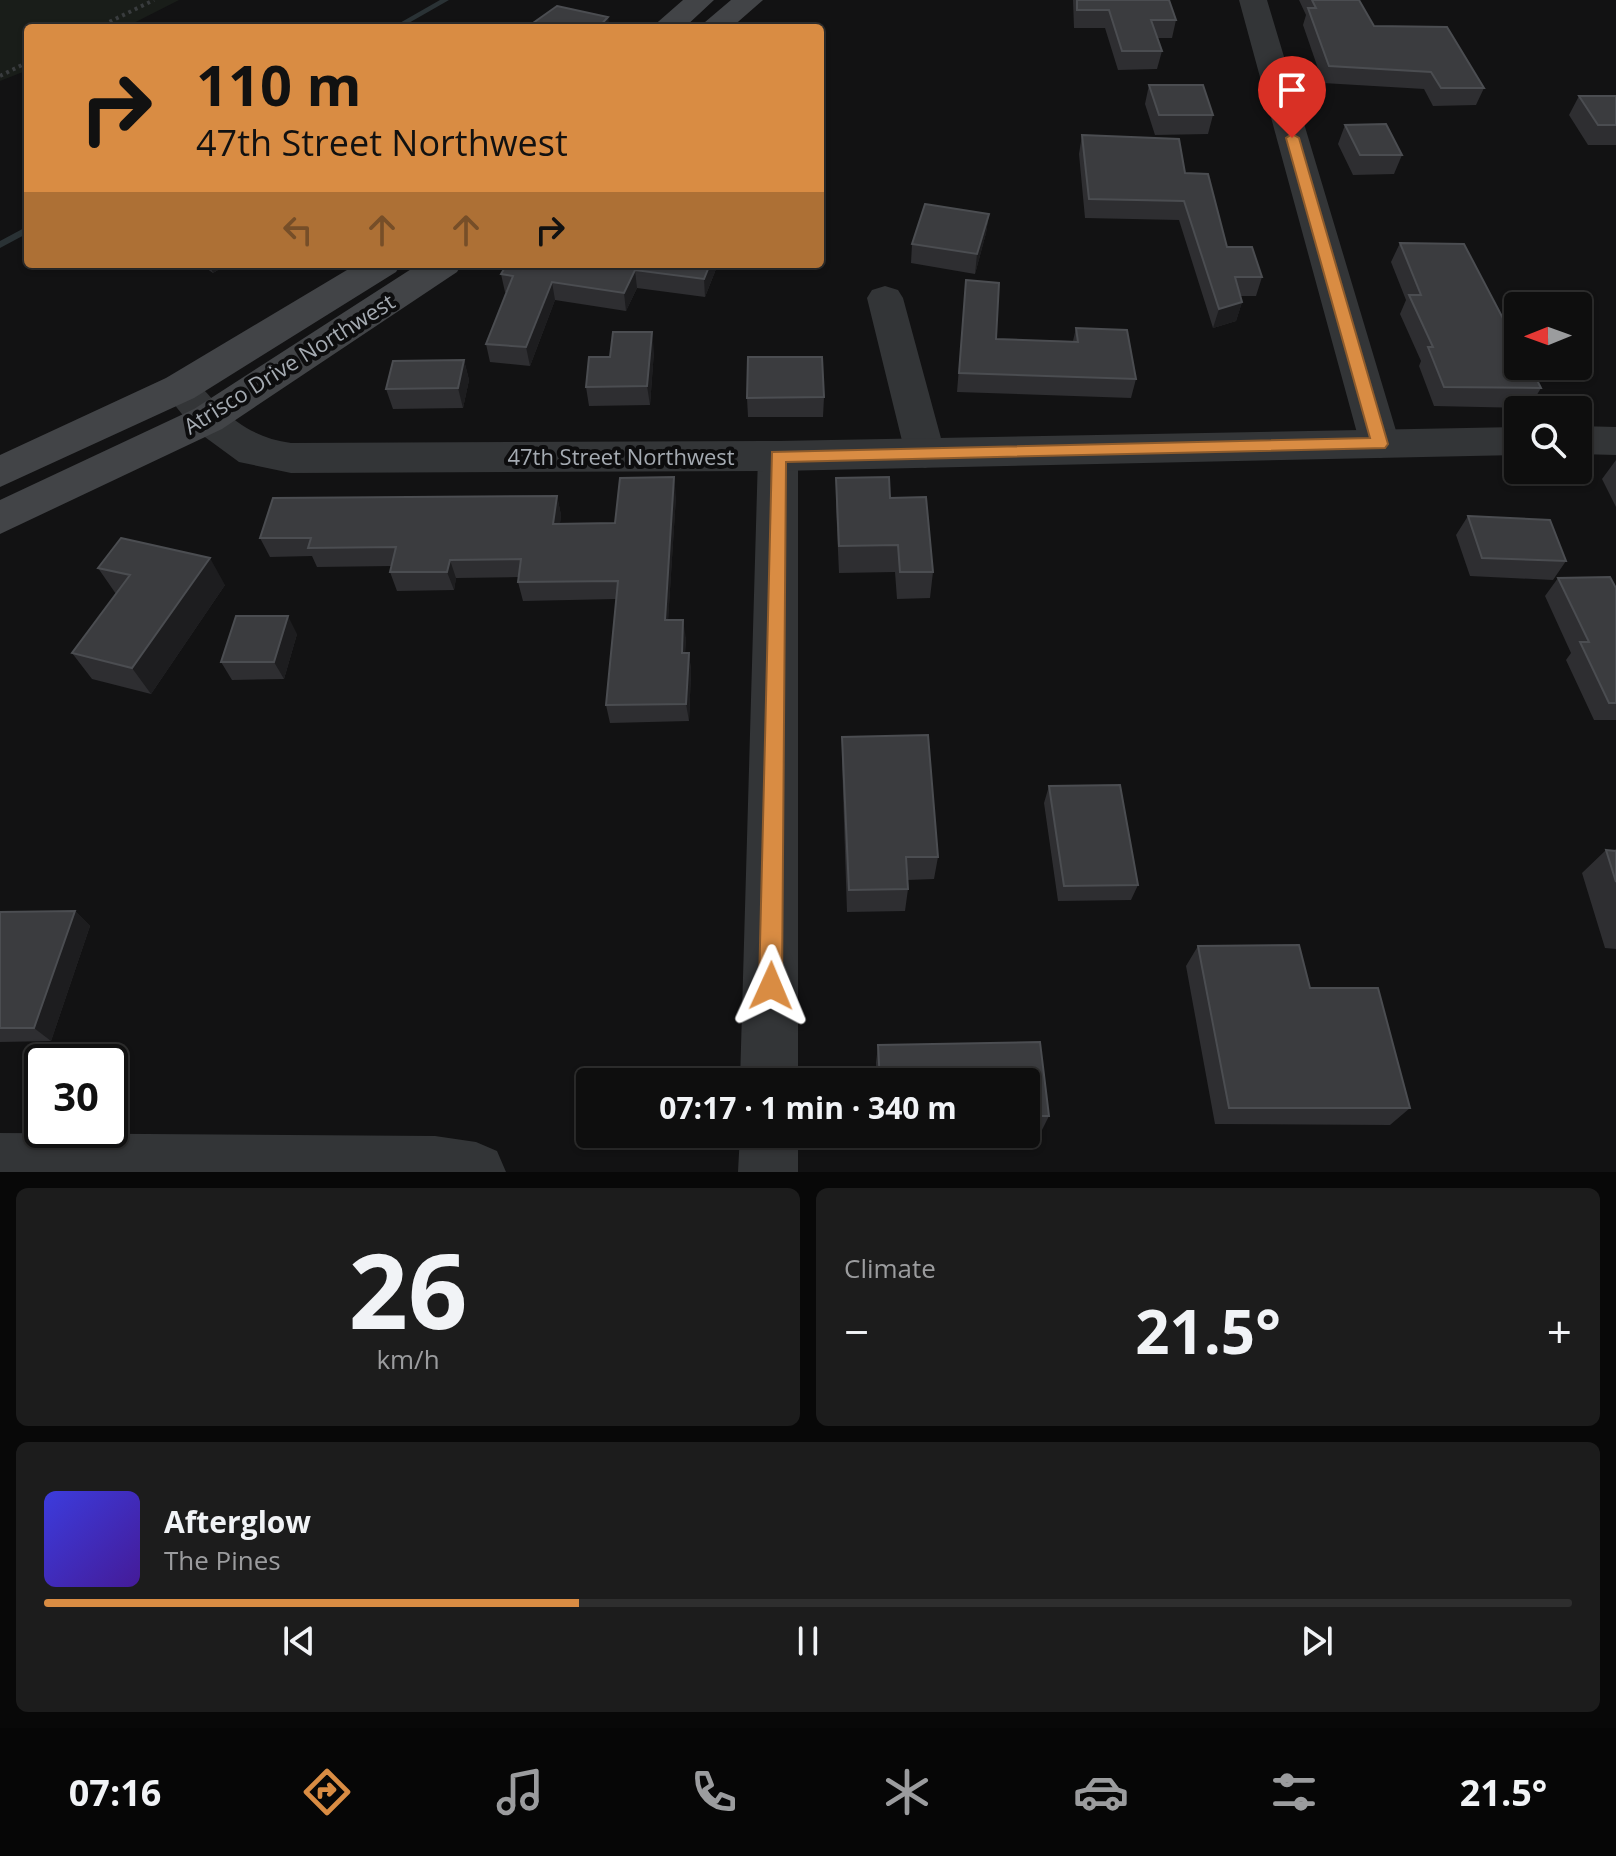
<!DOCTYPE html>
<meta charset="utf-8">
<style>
:root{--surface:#0e0e0e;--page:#1c1c1c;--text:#f1f3f6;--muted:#9b9c9e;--line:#2e2e2e;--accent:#d98c43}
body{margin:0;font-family:"Open Sans",sans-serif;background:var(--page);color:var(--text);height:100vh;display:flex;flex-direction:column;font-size:30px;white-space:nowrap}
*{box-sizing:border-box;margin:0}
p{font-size:26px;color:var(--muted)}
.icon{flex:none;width:44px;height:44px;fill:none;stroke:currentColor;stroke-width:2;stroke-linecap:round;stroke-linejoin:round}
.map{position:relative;height:1172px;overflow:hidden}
.drawer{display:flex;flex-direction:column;gap:16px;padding:16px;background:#080808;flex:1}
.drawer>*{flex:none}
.guide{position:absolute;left:24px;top:24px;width:800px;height:244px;border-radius:8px;box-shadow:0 2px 6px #0004,0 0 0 2px var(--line);background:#d98c43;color:#111;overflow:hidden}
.needle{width:52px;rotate:269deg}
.buttons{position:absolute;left:1504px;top:292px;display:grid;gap:16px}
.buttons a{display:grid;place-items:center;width:88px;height:88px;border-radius:8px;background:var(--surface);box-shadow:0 2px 6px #0004,0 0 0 2px var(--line);font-size:40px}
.speed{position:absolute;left:24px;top:1044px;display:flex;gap:16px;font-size:40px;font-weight:700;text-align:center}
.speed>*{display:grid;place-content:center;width:104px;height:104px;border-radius:50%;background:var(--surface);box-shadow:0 2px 6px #0004,0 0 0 2px var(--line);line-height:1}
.speed .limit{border:4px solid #111;border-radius:12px;background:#fff;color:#111}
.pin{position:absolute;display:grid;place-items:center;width:68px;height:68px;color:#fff;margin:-82px -34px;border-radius:50% 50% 50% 0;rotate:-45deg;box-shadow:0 0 8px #0007}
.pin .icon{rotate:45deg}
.me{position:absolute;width:88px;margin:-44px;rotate:1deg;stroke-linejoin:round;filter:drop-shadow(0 0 6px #0008)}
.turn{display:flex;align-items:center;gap:28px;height:168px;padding:0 40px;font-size:36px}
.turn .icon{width:104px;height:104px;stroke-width:2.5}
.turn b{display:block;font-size:56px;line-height:68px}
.lanes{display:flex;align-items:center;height:76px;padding:0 40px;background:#0003;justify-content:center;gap:40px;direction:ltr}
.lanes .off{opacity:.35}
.big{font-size:60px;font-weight:700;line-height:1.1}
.drawer .card{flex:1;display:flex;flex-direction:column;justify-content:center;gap:12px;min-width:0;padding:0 28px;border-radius:12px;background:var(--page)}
.drawer .dial{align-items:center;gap:0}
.dial b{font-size:104px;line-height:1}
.song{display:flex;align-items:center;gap:24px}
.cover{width:96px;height:96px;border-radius:12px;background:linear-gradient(135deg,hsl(240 70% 55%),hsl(260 70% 35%))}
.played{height:8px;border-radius:4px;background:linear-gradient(90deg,var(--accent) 35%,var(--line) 35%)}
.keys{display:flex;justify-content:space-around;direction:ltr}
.heat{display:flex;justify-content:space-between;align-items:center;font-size:44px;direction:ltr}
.drawer .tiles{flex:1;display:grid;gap:16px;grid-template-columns:1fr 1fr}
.card:last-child{grid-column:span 2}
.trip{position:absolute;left:576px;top:1068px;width:464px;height:80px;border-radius:8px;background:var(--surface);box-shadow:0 2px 6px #0004,0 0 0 2px var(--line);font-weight:700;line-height:80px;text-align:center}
.dock{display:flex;height:128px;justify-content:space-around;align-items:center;background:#060606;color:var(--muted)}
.dock .icon{width:56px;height:56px}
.dock .active{color:var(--accent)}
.dock b{font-size:36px;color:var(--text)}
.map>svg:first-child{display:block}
.green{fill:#191d19}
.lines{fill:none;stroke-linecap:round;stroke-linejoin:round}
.stream{fill:#2a3235;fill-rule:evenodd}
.path{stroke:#393c3e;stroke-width:4;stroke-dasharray:3 4;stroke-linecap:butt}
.minor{fill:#333537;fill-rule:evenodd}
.tertiary{fill:#333537;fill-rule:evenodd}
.secondary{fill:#424447;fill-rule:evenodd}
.wall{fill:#2e2e31}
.shaded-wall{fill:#1d1d1f}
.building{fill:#3b3c3f;stroke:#4b4d51;stroke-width:2}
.route{fill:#d98c43;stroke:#8d5b2c;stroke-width:2}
.labels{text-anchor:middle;stroke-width:8;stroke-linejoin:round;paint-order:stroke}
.street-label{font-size:22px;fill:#a5abb2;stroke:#0d0d0e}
</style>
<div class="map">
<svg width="1616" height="1172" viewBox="0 0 1616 1172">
<rect width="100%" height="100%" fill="#121213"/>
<path class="green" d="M0,0H179L124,28H28V70L0,81Z"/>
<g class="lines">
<path class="stream" d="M440,0H449L400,28H391Z
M28,226V233L0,248V241Z"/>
<path class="path" d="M97,28L154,0
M0,76L28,62"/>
<path class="minor" d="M1239,0H1267L1400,444L1394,454L1380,458L1366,454L1360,444Z
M885,286L898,290L903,298L945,453L939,463L925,468L911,463L905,453L867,298L872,290Z
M778,441L792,446L798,456V1082H740L758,456L764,446Z
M0,1133L435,1136L476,1142L497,1151L506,1172H0Z
M740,1134H798V1172H738Z"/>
<path class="tertiary" d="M180,375C198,380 206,393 219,406C240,427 262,439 291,443L778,441L1518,427V455L778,471L291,473L239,462L194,429L161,388L166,378Z
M1578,426L1616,427V455L1578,454Z"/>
<path class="secondary" d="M683,0H714L684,28H651Z
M731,0H763L731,28H698Z
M357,264H401L396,272L194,398L0,487V455L166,378Z
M419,264H462L457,272L222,429L0,534V500L194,409Z"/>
</g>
<path class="wall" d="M1073,0H1169L1176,20L1172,38H1157L1162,51L1157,69L1118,70L1105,28H1074Z
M1299,0H1359L1374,26L1484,88L1476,105L1433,106L1424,89L1323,83L1303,25L1306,15Z
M1149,85L1213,115L1208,134L1155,135L1145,104Z
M1579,96H1616V145H1588L1569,115Z
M1345,125L1402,155L1394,174L1353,175L1338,144Z
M1082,135L1185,173L1227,247L1262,277L1256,296H1240L1242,302L1236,321L1213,328L1179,220L1085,218L1079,154Z
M989,214L986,233L975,274L911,263L912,244Z
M1400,243L1518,347L1541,388L1529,408L1434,406L1419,366L1421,361L1400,314L1406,300L1391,262Z
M200,264H228L213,273Z
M507,264H718L705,297L637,288L626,311L555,300L530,366L490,362L486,344L507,293L505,292L501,274Z
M966,280L996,339L1073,341L1076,328L1136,379L1131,398L957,392Z
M654,351L650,405L589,406L586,387L610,357Z
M464,360L469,380L463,408L393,409L386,389Z
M824,397L823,417H748L747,398Z
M1616,460V507L1602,479Z
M836,478L890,498L933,572L930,598L897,599L895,572L839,573L836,505Z
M557,496L561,515L560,523H615L676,496L668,620L686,638L685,653H689L691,671L689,721L610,723L606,705L616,599L523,601L518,582V577L456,578L454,590L397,591L390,572L392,566L317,567L312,556L270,557L260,538Z
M1468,516L1566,561L1553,580L1470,576L1456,535Z
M98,568L225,585L151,694L92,679L72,653L116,594Z
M1558,578L1616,588V720H1594L1566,660L1571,653L1545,596Z
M297,634L284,679L232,680L221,662Z
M842,737L938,857L934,879L907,880L908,889L905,911L847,912L842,761Z
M1049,786L1138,885L1131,900L1058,901L1044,803Z
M1616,849V949L1605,948L1582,873L1606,850L1613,851Z
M75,911L90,926L51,1041L0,1042V912Z
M1198,946L1310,988L1410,1108L1390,1125L1215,1124L1186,966Z
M1040,1042L1049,1116L1041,1132L1026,1133V1082H877L876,1063L878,1045Z
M879,1134H949L879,1135Z"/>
<path class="shaded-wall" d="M608,17L610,28H598Z
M989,214L986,233L975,274L977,254Z
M209,264H228L213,273Z
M710,264H718L705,297L704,279Z
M635,270L637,288L626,311L624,293Z
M552,282L555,300L530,366L526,347Z
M1242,302L1236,321L1213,328L1219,309Z
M652,332L654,351L650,405L647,386Z
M464,360L469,380L463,408L458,388Z
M674,477L676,496L667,638L665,620Z
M557,496L561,515L558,542L553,524Z
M210,558L225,585L151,694L132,668Z
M450,560L456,578L454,590L447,572Z
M288,616L297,634L284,679L274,662Z
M683,620L686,638L684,671L682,653Z
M689,653L691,671L689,721L686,704Z
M75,911L90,926L51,1041L34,1028Z"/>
<path class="building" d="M1077,0H1169L1176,20H1151L1162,51H1122L1109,10H1077Z
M1312,0H1359L1374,26L1447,27L1484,88H1441L1431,72L1329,66L1308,8H1316Z
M557,6L608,17L598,28H526Z
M1149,85H1203L1213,115H1159Z
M1579,96H1616V125H1598Z
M1386,124L1402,155H1360L1345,125Z
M1082,135L1179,139L1185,173L1208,174L1227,247H1252L1262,277H1235L1242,302L1219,309L1184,201L1089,199Z
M925,204L989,214L977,254L912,244Z
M1400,243L1464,244L1518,347V366H1530L1541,388L1444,387L1428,347H1433L1409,295H1421Z
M507,264H710L704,279L635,270L624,293L552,282L526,347L486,344L513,276L501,274Z
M966,280L999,283L996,339L1078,342L1076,328L1127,330L1136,379L959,373Z
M613,332H652L647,386L586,387L589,357H610Z
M748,357H822L824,397L747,398Z
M464,360L458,388L386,389L393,361Z
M674,477L665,620H683L682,653H689L686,704L606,705L618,581L518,582L521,559L450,560L447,572H390L396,547L308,548L311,538H260L273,498L557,496L553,524L615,523L620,478Z
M889,477L890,498L926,497L933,572H900L898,545L839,546L836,478Z
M1468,516L1550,520L1566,561L1482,558Z
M121,538L210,558L132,668L72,653L130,575L98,568Z
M1610,577L1616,588V703H1609L1580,642H1589L1558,578Z
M236,616H288L274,662H221Z
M928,735L938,857H906L908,889L849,890L842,737Z
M1120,785L1138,885L1064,886L1049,786Z
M1606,850L1616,851V882Z
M75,911L34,1028H0V912Z
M1299,945L1310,988H1378L1410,1108H1229L1198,946Z
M1040,1042L1049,1116H1026V1082H880L878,1045Z"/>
<path class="route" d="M1292,134L1299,138L1388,444L1385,448L786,462L782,986L779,994L771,997L763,994L759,986L772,452L1370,438L1286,138Z"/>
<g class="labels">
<g class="street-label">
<text transform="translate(289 364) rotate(-32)" y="8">Atrisco Drive Northwest</text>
<text x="621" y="465">47th Street Northwest</text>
</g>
</g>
</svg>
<div class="buttons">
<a><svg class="needle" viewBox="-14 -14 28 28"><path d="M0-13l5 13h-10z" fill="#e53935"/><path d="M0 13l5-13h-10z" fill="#9b9c9e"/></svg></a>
<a><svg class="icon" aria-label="search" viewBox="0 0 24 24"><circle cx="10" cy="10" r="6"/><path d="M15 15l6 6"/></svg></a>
</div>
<div class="speed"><div class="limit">30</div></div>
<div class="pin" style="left:1292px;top:138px;background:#d93025"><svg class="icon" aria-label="arrive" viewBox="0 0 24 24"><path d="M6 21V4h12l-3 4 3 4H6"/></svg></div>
<svg class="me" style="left:771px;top:986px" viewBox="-20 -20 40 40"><path d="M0-17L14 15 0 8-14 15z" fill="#d98c43" stroke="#fff" stroke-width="4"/></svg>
<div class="trip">07:17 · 1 min · 340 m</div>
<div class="guide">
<div class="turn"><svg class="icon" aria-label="right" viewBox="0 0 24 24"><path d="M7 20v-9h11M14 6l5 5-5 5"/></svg><div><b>110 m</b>47th Street Northwest</div></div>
<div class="lanes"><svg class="icon off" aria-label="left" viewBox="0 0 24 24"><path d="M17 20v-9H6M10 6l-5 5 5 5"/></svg><svg class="icon off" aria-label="ahead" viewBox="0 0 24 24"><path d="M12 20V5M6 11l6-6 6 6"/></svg><svg class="icon off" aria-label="ahead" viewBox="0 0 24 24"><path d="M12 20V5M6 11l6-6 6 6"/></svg><svg class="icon" aria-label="right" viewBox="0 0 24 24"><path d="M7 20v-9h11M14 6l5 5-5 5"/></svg></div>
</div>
</div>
<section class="drawer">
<div class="tiles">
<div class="card dial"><b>26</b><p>km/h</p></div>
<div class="card"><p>Climate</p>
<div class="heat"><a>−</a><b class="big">21.5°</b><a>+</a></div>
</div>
<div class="card">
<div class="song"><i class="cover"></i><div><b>Afterglow</b><p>The Pines</p></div></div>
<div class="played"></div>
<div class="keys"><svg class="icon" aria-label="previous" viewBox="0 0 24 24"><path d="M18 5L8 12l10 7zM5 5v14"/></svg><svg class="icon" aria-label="pause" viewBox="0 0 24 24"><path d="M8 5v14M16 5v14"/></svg><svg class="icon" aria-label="next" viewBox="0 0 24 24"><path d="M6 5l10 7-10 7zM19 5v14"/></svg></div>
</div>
</div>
</section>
<nav class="dock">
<b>07:16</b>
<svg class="icon active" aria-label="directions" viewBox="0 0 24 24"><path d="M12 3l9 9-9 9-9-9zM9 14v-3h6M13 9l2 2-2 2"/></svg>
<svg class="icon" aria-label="music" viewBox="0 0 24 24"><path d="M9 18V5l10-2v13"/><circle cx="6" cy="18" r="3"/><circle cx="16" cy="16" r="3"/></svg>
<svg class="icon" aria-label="phone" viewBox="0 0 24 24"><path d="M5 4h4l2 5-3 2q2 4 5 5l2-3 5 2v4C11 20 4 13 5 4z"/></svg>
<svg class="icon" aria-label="climate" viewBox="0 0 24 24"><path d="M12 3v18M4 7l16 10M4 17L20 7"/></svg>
<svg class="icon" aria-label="car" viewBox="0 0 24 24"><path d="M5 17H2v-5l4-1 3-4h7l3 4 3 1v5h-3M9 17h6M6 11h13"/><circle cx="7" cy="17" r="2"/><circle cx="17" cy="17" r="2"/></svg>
<svg class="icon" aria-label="filters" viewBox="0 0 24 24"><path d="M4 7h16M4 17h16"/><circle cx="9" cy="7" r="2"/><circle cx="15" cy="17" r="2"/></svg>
<b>21.5°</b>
</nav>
